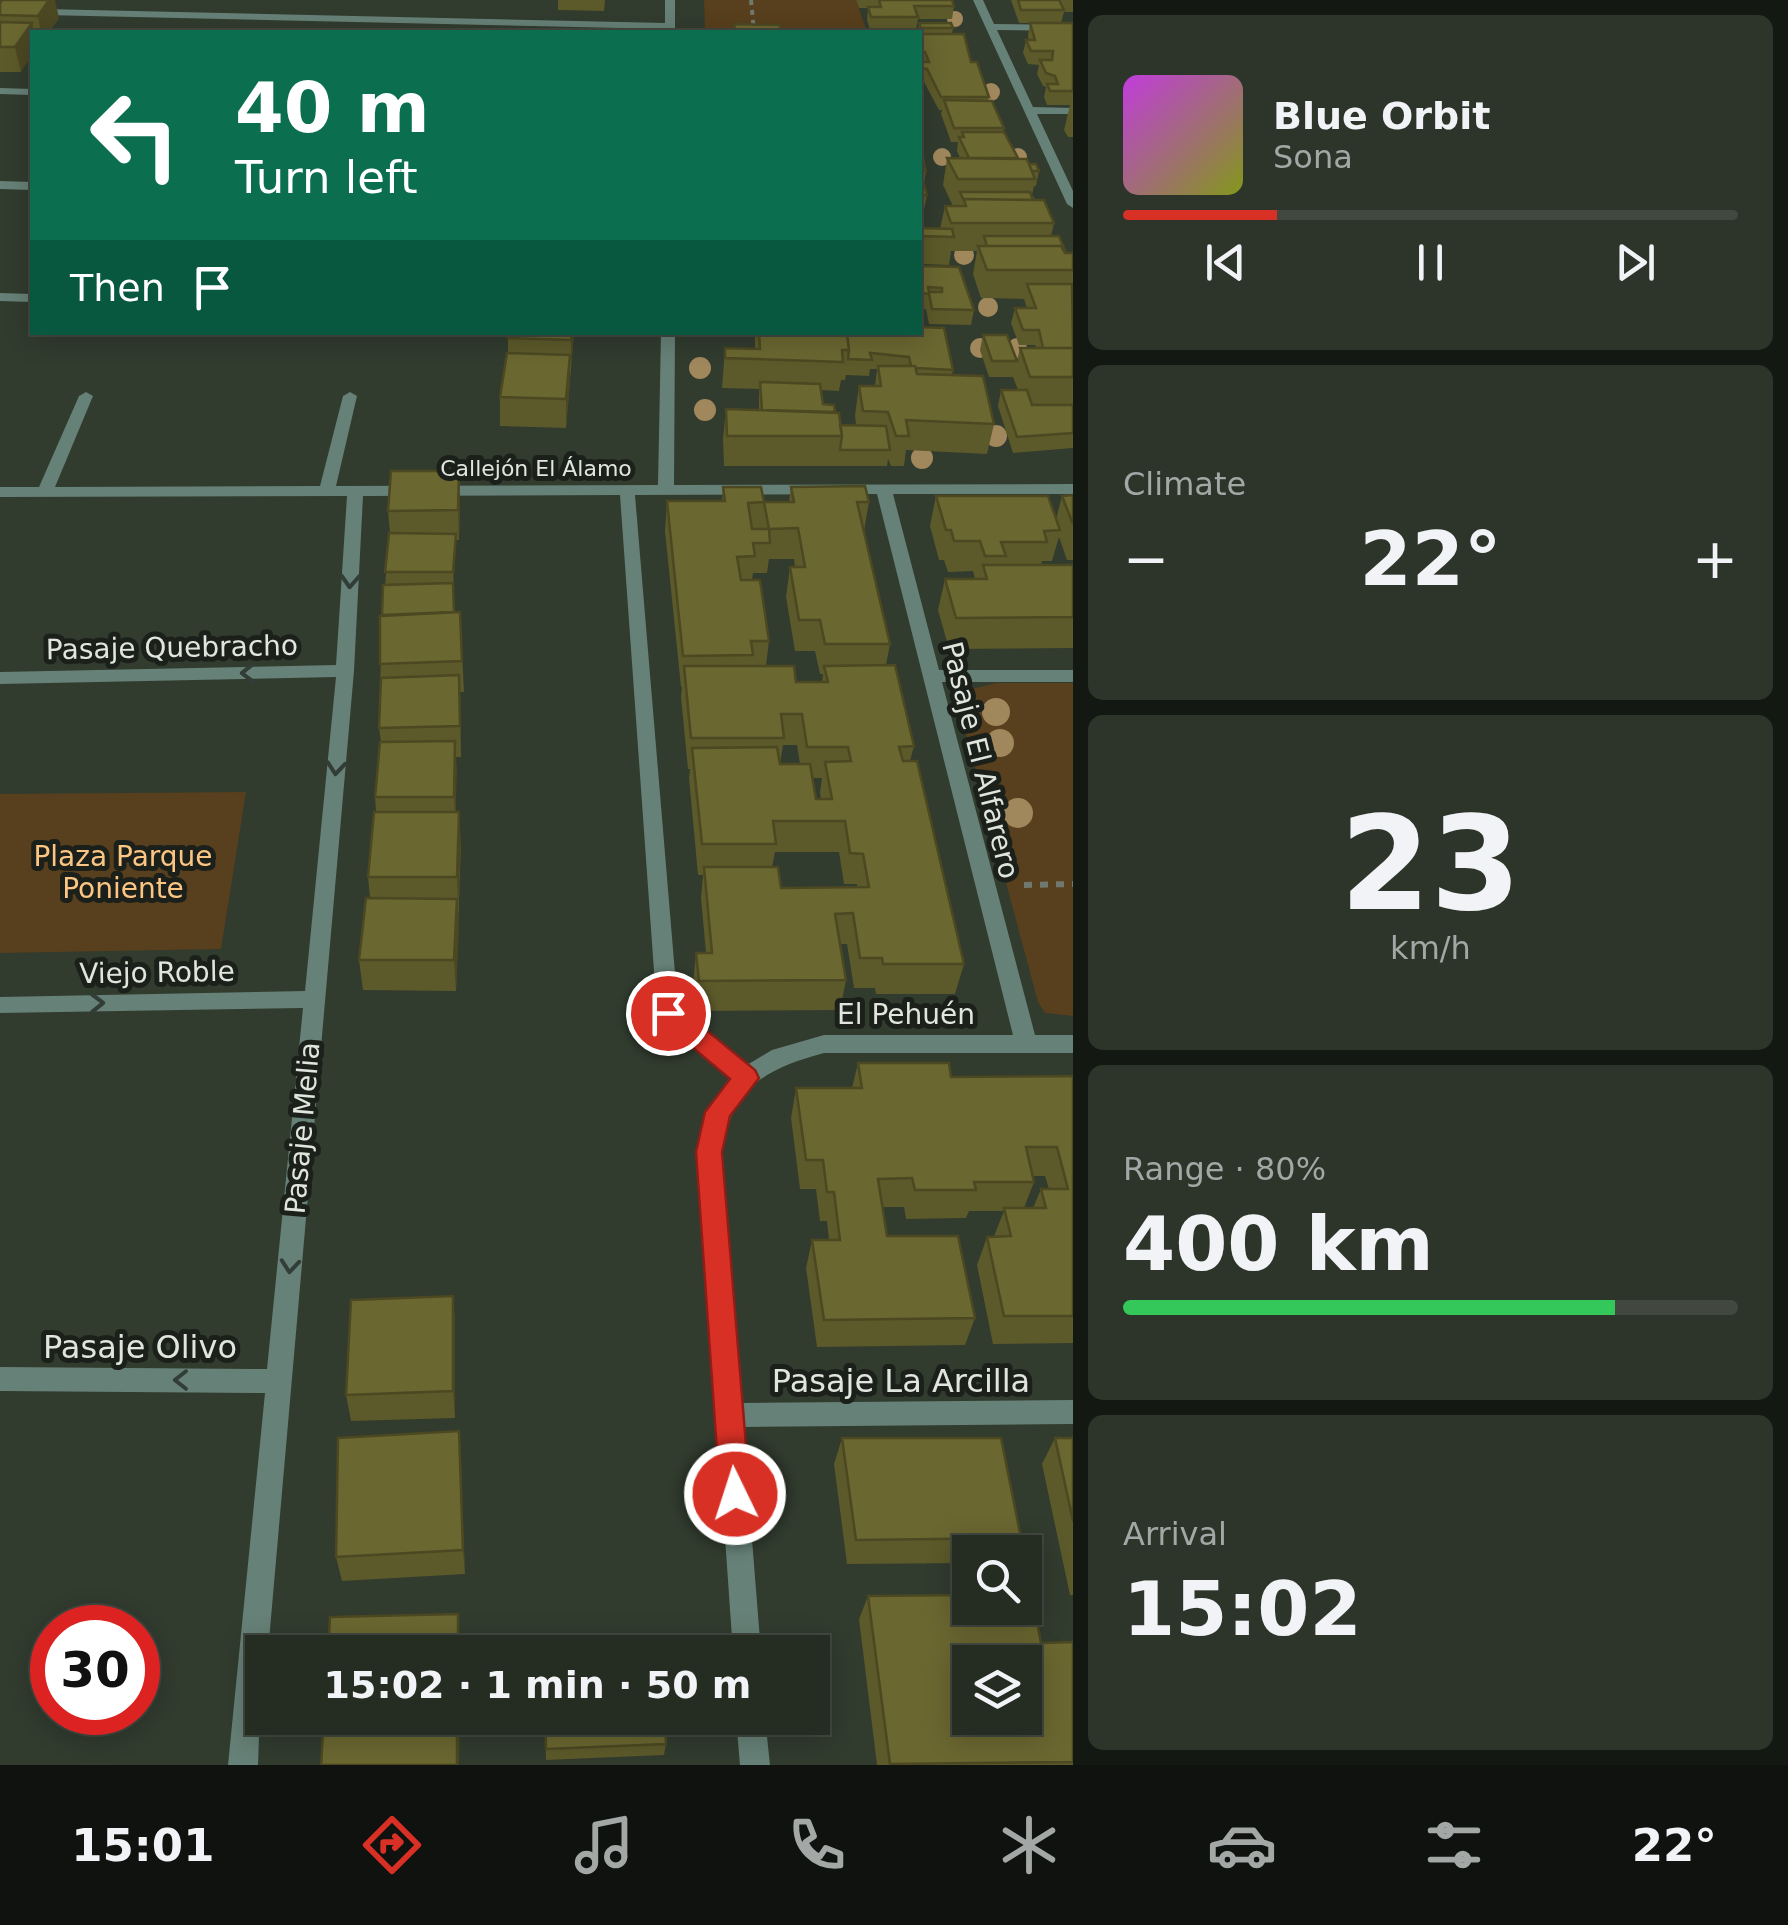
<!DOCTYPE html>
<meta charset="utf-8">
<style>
:root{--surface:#252c22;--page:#2d342a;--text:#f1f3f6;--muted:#a3a7a5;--line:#424840;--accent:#d93025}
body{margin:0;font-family:"DejaVu Sans",sans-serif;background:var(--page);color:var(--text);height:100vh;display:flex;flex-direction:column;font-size:38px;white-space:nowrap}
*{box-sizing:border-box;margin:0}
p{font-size:32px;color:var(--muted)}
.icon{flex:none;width:55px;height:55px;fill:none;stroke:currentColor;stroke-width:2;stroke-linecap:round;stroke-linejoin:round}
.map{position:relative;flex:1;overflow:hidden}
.panel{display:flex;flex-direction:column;gap:15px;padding:15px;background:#141813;width:715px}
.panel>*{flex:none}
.banner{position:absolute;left:30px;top:30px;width:892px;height:305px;border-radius:0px;box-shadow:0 5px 25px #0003,0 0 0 2px var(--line);background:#0b6e4f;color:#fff;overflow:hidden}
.tools{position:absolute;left:952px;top:1535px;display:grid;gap:20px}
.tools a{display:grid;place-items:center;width:90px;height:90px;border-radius:0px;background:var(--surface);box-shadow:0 5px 25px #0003,0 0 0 2px var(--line);font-size:50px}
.speed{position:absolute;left:30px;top:1605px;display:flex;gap:20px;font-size:50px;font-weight:700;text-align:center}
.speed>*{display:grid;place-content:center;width:130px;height:130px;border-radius:50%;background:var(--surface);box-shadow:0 5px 25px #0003,0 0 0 2px var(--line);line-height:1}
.speed .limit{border:15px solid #d22;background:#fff;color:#111}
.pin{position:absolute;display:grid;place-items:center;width:85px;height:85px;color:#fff;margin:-42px;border:5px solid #fff;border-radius:50%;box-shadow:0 2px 10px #0007}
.me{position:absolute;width:110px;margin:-55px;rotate:356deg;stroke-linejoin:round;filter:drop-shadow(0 0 8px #0008)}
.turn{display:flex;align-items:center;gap:35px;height:210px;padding:0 40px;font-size:45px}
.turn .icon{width:130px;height:130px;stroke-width:2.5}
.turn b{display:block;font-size:70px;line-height:85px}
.then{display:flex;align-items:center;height:95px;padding:0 40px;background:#0003;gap:20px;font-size:38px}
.big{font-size:75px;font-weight:700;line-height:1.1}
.panel .widget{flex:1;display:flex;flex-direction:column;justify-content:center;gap:15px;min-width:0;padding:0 35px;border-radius:15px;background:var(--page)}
.panel .dial{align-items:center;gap:0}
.dial b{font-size:130px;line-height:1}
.song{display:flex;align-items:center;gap:30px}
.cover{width:120px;height:120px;border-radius:15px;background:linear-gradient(135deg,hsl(290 70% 55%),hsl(70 70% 35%))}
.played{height:10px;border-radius:5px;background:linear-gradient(90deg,var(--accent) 25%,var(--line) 25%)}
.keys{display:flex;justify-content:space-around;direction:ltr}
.heat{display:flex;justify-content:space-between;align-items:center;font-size:55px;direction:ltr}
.charge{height:15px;border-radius:8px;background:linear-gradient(90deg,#34c759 80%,var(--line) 0)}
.trip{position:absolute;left:245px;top:1635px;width:585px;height:100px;border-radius:0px;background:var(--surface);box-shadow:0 5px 25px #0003,0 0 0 2px var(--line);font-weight:700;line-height:100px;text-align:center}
.tabs{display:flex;height:160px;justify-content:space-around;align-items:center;background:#0f120e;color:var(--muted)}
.tabs .icon{width:70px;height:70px}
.tabs .current{color:var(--accent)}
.tabs b{font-size:45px;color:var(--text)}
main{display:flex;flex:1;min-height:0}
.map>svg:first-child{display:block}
.green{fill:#583f1d}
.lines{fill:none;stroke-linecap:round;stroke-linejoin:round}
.path-far1{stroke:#71796e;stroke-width:4;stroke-dasharray:5 5;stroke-linecap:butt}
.path{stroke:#71796e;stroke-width:6;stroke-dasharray:8 8;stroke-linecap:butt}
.street{fill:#668177;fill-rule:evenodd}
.tree{fill:#a1875c}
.wall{fill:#5c592a;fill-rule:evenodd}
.shaded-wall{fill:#4b4822}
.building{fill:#6b6731;stroke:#4b4822;stroke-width:2.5;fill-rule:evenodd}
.oneway{stroke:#323d37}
.route{fill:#d93025;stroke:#8d1f18;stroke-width:2.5}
.labels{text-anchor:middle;stroke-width:10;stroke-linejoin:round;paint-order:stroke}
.far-street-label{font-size:22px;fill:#e0e6de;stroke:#1c201b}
.street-label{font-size:28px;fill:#e0e6de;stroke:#1c201b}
.park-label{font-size:28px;fill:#fcc582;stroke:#1c201b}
.near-street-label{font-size:32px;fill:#e0e6de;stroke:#1c201b}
</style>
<main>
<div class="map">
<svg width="1073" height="1765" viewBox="0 0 1073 1765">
<rect width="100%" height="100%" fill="#313b2e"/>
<path class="green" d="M704,0H856L867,32H705Z
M996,683H1073V1016L1045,1013L1038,1002L959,708L968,690Z
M246,792L221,949L0,953V794Z"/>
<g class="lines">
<path class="path-far1" d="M751,0L754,32"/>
<path class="path" d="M1024,885L1073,884"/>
<path class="street" d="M665,0H675V32H665V29L0,14V8L665,23Z
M973,0H983L994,24L1073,25V31L997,30L1033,107L1073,108V114H1037L1073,191V208L1067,204Z
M0,88L32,89V95L0,94Z
M0,181L32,182V190L0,189Z
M0,293L32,294V302L0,301Z
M661,332H675L674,485L1073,484V494H893L939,670H1073V682H942L1035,1035H1073V1053H824C762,1070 735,1087 720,1152L741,1403L1073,1400V1424L743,1427L761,1652H733L698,1152L707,1112L732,1078L657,1013L620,495L363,496L354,671L268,1652H262L258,1765H228L265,1393L0,1391V1367L267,1369L303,1008L0,1013V997L305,991L336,677L0,684V672L336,665L347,496L0,497V487H39L79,396L86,392L93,396L55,487L320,486L343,396L350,392L357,396L336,486L658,485ZM877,494L1013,1035H824L772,1050L747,1065L678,1009L635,495Z
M736,1718H765L770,1765H740Z"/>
</g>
<g class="tree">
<circle cx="955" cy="19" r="8"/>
<circle cx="991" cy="92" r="9"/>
<circle cx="942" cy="157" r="9"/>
<circle cx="1018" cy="157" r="9"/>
<circle cx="964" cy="255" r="10"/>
<circle cx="988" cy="307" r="10"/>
<circle cx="980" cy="348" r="10"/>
<circle cx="1017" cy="348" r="10"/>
<circle cx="700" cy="368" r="11"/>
<circle cx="705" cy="410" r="11"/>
<circle cx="996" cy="436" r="11"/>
<circle cx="922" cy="458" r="11"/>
<circle cx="996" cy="712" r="14"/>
<circle cx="1000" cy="743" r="14"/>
<circle cx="1018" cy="813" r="15"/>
</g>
<path class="wall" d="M558,0H605L604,11L558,10Z
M856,0H952L954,6L952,19H918L916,30H870L867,20L868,8H859Z
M1011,0H1073V12H1064L1061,23H1019Z
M0,3L59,18L49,32H32L21,72H0Z
M919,23L953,28L952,34L971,62L989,97L988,101L1004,128L1003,132L1018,158L1039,171L1036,186H1034L1032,195L1054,223L1051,236L1066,253H1073V448L1013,453L998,406L1001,390H1018L1013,377H989L980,350L983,335L1017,361L1020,348H1036L1035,345H1019L1011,323L1015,308H1027L1024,299L981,298L973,274L977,251H951L949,265L923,264V266L974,310L971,325L929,324L926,309H920V216L923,228L940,229L945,206H953L943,185L947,158H960L957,151L958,142H951L941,114L942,110H939L924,82H920V32H918Z
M1030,23H1073V137H1068L1064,130L1070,105H1047L1044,97L1046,87L1043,86L1037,74L1039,65L1028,64L1023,53L1026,40H1029L1028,36Z
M920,144L926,171L924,184L927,195L924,210H920Z
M508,332H574L566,428L500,426V397L508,353Z
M755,332H920L953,370L952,375L994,424L987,454L906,450L904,466H891L888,459L887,466H724L723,439L726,409L759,410V389L722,388L725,348L755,349ZM870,369H877L875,386H859L855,415L856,425H840L823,404L821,390L839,391L841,380H845L846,375L869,376Z
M723,487L764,502H789L791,487L869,502L864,531L890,644L886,665L914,746L910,761L964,964L955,994H876L875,988H854L847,944H840L846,980L840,1010L696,1011L693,984L696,953H706L701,898L703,875H698L689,778L690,769H688L681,697L682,687H681L665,531L667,501H722ZM769,559H794L795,567H790L786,597L795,651H815L820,674H823L822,682H796L766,666L769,641L752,580L753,573H767ZM783,745H797L800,764H780ZM813,778H822L820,792L821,799H816ZM775,852H839L844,884H857V887L781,888L772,867Z
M1073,495V560H1067L1059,537L1052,561H1042L1041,565H1073V648L949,649L938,610L945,579H975L973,571L948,572L944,560H939L930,526L936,496L1056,519L1062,496Z
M460,500L459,540H456L453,588L454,612H460L464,692H460L461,757H456V812L461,842L456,991L363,990L359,960L370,898L368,877L376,812L375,797L381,742L379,728L382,616L390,533L388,511Z
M858,1063L951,1077L1073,1076V1343L993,1344L977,1265L987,1237L994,1236L1004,1211H969L966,1218L906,1219L904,1207H882L887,1236L975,1318L965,1345L817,1347L806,1268L812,1240H829L827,1221H820L816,1189H800L791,1118L796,1088H852ZM1033,1176H1045L1049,1189H1041L1033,1208H1024L1034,1182Z
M453,1296L455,1324V1418L351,1421L346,1395Z
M459,1431L465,1574L342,1581L336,1557Z
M842,1438L1021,1538L1014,1552H970V1563L847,1564L834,1464Z
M1055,1438H1073V1595H1070L1042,1464Z
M868,1596L1041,1643L1073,1642V1765H877L859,1619Z
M545,1718L666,1744L664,1755L546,1760Z"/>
<path class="shaded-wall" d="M49,0H55L59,18L49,32H41L38,16Z
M32,23L34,32H32V55L21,72L15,47Z
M572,332H574L571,369V340Z
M570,355V384L566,428V399Z
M459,471L460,500L459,540L458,510Z
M456,534V550L453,588V572Z
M455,741L457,772L455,828L454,797Z
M459,812L461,842L458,907L457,877Z
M457,899L459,929L456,991L454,960Z
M453,1296L455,1324V1418L453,1391Z
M459,1431L461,1457L465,1574L463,1550Z
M458,1614L460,1637V1652H458Z
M457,1718H460L459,1765H457Z"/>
<path class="building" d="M2,0H49L38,16L0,15V3Z
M879,0H952L954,6H914L918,17H871L868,7H881Z
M1018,0H1059L1064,10H1021Z
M0,22L32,23L15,47H0Z
M919,23H951L953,28H921Z
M1030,23H1073V91H1050L1047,84H1058L1055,76L1046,73L1040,60H1052L1053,51H1031L1026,40H1035Z
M734,24L780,25L781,32H735Z
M920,34H964L971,62H977L989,97H941L927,69L920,68V62H929L925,52H920V46H922Z
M944,100L992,101L1004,128H954Z
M962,132H1004L1018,158H969L959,137H964Z
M920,144L926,171H920Z
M947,158L1027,159L1035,179H958Z
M1029,164H1036L1039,171H1032Z
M920,184H924L927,195H920Z
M960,192H1030L1033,200L964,199V201Z
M964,199L1044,200L1054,223H951L945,206H966Z
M920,216L923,228L952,229L954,237L920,236Z
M984,236H1059L1066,253H1065L1061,246H987Z
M978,246H1061L1065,253H1073V270H987Z
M920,259H921L923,266L959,267L974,310L932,309L929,294L920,293ZM928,287L942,288V292H929Z
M1027,284H1072L1073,348H1043L1039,330H1023L1015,308H1036Z
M920,327L944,328L953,370L916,368L915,366H911L909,357L881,354L870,353L872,360L848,359L849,350L847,334L843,332H920Z
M508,332H572L571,340L508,338Z
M759,332L847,334L849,350H842L843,362L725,358V348L760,349Z
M983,335H1007L1017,361H992Z
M1020,348H1073V377H1030Z
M507,353L570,355L566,399L500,397Z
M878,366H915L917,374L983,376L994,424L906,420L909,436H896L888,412L863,411L859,386H881Z
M760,382L820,384L823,404L834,405L835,412L762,410Z
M1001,390H1027L1032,405H1073V433L1017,437Z
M726,409L839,413L842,436H727Z
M840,425L886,426L890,450H840L842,436Z
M391,471H459L458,510L388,511Z
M865,486L869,502H857L890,644H825L820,620H799L790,567H805L798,528L769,529L770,543H753L755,556L737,557L741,580H760L769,641H751L753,655L683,656L667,501H725L723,487H761L764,502H794L791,487ZM764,502L769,529H752L748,503Z
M1073,495V524L1062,496Z
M936,496H1048L1060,530L1044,531L1047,542H1001L1006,556H985L980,541H954L951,530H946Z
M389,533L456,534L453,572H385Z
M983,565H1073V617L956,618L945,579H987Z
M453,583L454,612L382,615L383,585Z
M460,612L462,661L380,664V616Z
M895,665L914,746L899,747L903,761H917L964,964H883L882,958H860L853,913L835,914L846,980L699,981L696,953H712L704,867H778L781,888L869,887L863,854L850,853L845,821H773L776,844H702L692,748L777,747L780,764H810L816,799H832L825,762L851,761L848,747H807L802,714H781L784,738H691L684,666H794L796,682H828L824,666Z
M459,675L460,726L379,728L381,678Z
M455,741L454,797H375L380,742Z
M374,812H459L457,877H368Z
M366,898L457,899L454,960H359Z
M858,1063H949L951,1077L1073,1076V1316H1004L987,1237L1011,1236L1004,1208H1046L1041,1189H1068L1057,1147H1026L1034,1182H974L976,1190H915L912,1178L878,1179L887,1236H958L975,1318L824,1320L812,1240H840L834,1192H827L823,1160H806L796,1088H862Z
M453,1296V1391L346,1395L351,1300Z
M459,1431L463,1550L336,1557L338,1438Z
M842,1438H1001L1021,1538L856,1540Z
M1055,1438H1073V1521Z
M970,1595V1608H1025V1595H1032L1041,1643L1073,1642V1762L890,1764L868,1596ZM970,1662H1025V1718H970Z
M458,1614V1652H328L330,1617Z
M324,1718H457V1765H321Z
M545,1718H665L666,1744L546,1749Z"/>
<defs><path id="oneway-chevron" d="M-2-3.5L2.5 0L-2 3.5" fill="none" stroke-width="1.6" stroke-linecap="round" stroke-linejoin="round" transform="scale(2.5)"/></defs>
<g class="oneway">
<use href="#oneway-chevron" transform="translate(350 581) rotate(93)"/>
<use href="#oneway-chevron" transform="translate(248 673) rotate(179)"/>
<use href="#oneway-chevron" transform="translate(336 768) rotate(95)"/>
<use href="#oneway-chevron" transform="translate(97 1003) rotate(-1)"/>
<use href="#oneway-chevron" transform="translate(290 1266) rotate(95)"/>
<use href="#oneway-chevron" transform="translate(181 1380) rotate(-180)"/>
</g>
<path class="route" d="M668,1003L677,1006L755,1070L759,1078L730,1116L722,1152L750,1494L746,1504L735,1509L725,1504L720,1494L696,1152L705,1112L730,1079L660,1020L656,1013L660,1006Z"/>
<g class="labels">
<g class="far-street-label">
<text x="536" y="476">Callejón El Álamo</text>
</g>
<g class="street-label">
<text transform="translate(172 647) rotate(-1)" y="10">Pasaje Quebracho</text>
<text transform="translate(981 760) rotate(76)" y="10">Pasaje El Alfarero</text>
<text transform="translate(157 972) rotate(-1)" y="10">Viejo Roble</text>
<text x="906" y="1024">El Pehuén</text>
<text transform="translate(302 1128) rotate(-85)" y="10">Pasaje Melia</text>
</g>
<g class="park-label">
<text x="123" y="866">Plaza Parque<tspan x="123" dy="32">Poniente</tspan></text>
</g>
<g class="near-street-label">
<text x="140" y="1358">Pasaje Olivo</text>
<text x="901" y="1392">Pasaje La Arcilla</text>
</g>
</g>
</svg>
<div class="tools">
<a><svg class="icon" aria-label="search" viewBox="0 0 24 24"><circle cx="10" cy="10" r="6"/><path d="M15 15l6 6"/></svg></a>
<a><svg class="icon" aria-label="layers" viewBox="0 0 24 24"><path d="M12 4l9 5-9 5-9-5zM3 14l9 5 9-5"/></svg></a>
</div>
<div class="speed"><div class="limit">30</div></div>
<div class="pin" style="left:668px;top:1013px;background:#d93025"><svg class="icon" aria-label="arrive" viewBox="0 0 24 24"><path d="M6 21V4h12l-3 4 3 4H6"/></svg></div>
<svg class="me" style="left:735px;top:1494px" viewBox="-20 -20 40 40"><circle r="17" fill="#d93025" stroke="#fff" stroke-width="3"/><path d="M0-11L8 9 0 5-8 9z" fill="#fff"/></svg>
<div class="trip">15:02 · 1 min · 50 m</div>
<div class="banner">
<div class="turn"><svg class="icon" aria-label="left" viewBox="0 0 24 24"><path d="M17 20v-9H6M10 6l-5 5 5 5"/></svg><div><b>40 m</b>Turn left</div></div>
<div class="then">Then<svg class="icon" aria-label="arrive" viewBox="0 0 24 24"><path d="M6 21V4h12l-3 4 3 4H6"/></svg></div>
</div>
</div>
<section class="panel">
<div class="widget">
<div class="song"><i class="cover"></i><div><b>Blue Orbit</b><p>Sona</p></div></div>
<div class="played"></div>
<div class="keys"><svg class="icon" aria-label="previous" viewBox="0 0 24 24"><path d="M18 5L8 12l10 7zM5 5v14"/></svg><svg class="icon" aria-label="pause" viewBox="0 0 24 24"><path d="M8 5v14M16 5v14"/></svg><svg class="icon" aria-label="next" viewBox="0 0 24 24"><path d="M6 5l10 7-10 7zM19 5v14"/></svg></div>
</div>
<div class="widget"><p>Climate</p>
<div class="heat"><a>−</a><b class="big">22°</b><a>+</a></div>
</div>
<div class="widget dial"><b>23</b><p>km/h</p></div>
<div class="widget"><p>Range · 80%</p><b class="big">400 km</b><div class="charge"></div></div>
<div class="widget"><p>Arrival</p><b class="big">15:02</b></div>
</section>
</main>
<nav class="tabs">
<b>15:01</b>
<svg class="icon current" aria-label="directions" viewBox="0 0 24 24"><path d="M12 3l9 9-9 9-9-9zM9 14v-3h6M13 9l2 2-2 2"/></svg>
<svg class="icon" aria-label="music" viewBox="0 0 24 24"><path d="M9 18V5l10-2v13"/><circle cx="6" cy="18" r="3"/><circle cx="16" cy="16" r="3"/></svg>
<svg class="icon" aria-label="phone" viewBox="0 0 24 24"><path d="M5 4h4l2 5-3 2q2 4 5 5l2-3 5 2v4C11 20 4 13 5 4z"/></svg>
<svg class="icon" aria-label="climate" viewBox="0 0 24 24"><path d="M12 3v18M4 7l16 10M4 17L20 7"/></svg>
<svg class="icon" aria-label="car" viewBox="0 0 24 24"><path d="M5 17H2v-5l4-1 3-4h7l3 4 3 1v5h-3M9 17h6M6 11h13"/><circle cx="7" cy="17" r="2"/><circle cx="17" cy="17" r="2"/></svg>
<svg class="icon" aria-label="filters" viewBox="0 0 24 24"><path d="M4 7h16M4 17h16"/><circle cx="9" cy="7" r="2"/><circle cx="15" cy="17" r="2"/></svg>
<b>22°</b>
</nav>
